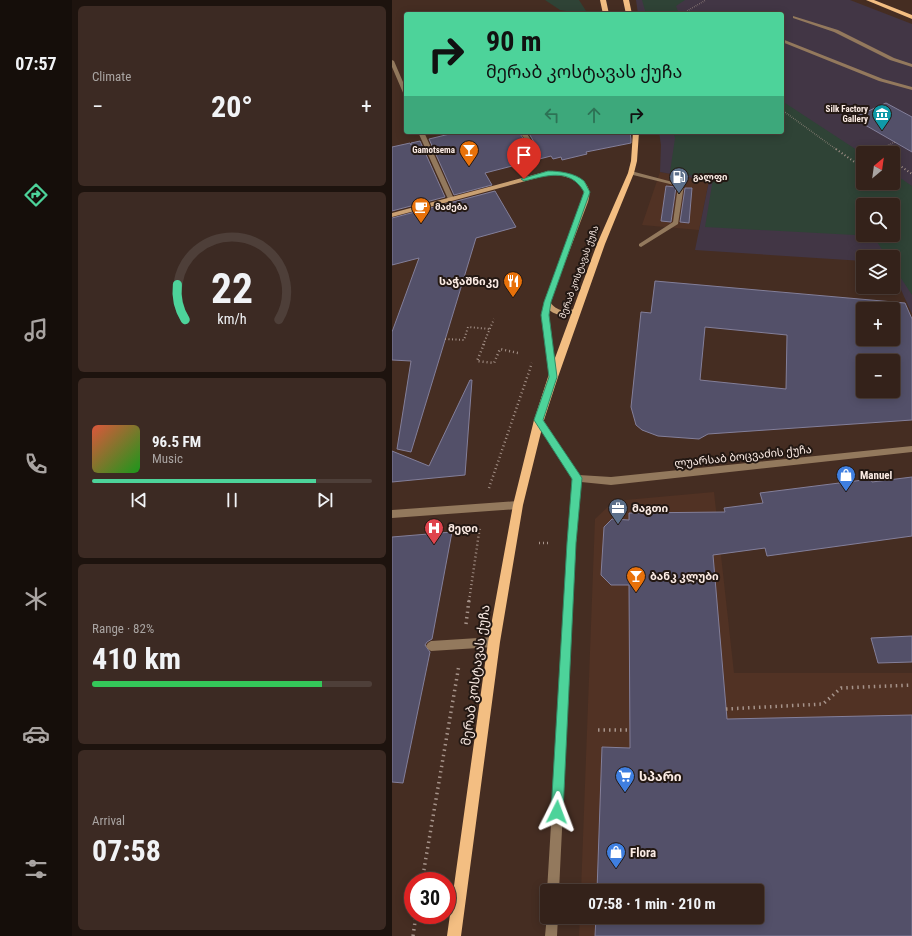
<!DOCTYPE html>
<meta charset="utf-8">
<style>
:root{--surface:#34221a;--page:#3c2a23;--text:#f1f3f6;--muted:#a9a4a2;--line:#4e3f39;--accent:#4dd39a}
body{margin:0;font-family:"Roboto Condensed","Noto Sans Georgian",sans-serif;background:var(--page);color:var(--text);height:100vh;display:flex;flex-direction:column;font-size:15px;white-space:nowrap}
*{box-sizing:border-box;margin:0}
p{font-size:13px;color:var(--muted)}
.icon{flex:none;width:22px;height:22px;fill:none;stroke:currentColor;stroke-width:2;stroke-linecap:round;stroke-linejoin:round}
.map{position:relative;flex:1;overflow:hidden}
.panel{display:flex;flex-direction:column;gap:6px;padding:6px;background:#1d130e;width:320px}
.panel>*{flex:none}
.top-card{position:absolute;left:12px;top:12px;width:380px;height:122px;border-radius:4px;box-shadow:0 2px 10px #0003,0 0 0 1px var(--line);background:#4dd39a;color:#111;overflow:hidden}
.needle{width:26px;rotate:29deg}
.buttons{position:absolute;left:464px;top:146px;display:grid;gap:8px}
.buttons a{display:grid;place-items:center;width:44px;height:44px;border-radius:4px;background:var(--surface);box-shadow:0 2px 10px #0003,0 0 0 1px var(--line);font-size:20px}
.speed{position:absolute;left:12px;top:872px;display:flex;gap:8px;font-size:20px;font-weight:700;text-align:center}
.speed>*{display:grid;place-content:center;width:52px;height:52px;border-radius:50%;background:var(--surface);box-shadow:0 2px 10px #0003,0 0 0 1px var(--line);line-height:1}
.speed .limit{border:6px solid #d22;background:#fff;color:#111}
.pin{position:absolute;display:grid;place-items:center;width:34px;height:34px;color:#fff;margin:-41px -17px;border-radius:50% 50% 50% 0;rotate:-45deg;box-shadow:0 0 4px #0007}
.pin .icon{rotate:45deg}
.me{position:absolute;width:44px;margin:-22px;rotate:3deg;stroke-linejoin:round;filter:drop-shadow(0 0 3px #0008)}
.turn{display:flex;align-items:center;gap:14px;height:84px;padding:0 16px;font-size:18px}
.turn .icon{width:52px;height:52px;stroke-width:2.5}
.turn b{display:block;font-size:28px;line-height:34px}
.lanes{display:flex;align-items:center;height:38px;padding:0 16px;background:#0003;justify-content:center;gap:20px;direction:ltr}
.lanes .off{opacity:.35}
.big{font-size:30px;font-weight:700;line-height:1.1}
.panel .card{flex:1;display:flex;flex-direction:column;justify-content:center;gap:6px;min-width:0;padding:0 14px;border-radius:6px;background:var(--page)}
.panel .dial{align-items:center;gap:0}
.dial svg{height:104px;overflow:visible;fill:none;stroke:var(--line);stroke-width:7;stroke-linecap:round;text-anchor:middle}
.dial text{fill:var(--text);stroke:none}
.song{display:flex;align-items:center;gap:12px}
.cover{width:48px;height:48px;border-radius:6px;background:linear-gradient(135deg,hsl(10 70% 55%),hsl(120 70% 35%))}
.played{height:4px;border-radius:2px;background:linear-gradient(90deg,var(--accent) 80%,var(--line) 80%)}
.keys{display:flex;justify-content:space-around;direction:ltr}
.heat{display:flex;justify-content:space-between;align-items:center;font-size:22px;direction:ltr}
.charge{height:6px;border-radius:3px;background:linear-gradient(90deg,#34c759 82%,var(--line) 0)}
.trip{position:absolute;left:148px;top:884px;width:224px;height:40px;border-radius:4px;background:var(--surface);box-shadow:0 2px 10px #0003,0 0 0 1px var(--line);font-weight:700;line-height:40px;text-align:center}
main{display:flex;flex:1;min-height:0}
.dock{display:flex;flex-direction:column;width:72px;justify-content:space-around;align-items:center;background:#150e0a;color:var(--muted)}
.dock .icon{width:28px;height:28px}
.dock .on{color:var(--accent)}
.dock b{font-size:18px;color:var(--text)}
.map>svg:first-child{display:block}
.built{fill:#513224}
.industrial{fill:#423645;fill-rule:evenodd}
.green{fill:#2f4336;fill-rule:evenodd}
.building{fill:#535069;stroke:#837f9a;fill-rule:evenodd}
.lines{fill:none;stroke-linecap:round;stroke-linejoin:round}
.path-far3{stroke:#a6938a;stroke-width:1.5;stroke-dasharray:0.5 1.5;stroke-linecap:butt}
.path-far2{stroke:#a6938a;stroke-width:2;stroke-dasharray:1 2.5;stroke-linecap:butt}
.path-far1{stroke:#a6938a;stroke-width:2.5;stroke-dasharray:1 3;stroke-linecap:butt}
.path{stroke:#a6938a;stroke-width:3.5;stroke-dasharray:1.5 4;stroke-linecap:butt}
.lane{fill:#93795d;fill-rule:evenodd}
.street{fill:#93795d;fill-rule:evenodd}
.secondary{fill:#c9a072;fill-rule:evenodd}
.primary{fill:#f3be82;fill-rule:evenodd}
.route{fill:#4dd39a;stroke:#328964}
.labels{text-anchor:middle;stroke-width:4;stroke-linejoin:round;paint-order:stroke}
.far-poi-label{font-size:9px;font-weight:bold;fill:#fbebe4;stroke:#231813;text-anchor:end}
.far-street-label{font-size:9px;fill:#fbebe4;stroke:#231813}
.poi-label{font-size:11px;font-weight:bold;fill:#fbebe4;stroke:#231813;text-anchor:start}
.street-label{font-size:11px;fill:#fbebe4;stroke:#231813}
.near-street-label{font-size:13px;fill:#fbebe4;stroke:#231813}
.near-poi-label{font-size:13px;font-weight:bold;fill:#fbebe4;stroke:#231813;text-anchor:start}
</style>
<main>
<nav class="dock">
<b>07:57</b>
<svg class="icon on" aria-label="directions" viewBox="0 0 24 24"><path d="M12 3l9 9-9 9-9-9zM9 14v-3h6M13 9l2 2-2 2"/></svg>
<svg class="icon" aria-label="music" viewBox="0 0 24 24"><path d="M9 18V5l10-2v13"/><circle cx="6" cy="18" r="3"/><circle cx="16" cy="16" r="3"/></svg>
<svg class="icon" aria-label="phone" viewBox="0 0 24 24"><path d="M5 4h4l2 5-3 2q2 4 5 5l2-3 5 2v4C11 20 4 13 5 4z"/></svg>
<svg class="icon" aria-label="climate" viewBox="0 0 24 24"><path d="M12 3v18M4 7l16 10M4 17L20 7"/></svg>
<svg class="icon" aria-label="car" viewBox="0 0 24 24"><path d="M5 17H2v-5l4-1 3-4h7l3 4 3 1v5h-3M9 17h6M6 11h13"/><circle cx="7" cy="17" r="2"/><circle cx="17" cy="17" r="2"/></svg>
<svg class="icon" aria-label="filters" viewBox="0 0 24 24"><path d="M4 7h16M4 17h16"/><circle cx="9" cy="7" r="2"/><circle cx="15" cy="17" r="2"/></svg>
</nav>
<section class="panel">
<div class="card"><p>Climate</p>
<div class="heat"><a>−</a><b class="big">20°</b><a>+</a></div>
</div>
<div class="card dial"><svg viewBox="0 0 100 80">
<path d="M14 69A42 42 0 1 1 86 69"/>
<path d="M14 69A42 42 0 0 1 8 42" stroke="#4dd39a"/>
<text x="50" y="56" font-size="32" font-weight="700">22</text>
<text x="50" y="72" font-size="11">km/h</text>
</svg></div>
<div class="card">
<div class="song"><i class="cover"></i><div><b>96.5 FM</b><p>Music</p></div></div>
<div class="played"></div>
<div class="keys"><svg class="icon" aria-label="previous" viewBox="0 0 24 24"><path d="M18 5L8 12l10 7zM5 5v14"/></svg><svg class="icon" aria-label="pause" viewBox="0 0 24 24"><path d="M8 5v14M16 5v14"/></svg><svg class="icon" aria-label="next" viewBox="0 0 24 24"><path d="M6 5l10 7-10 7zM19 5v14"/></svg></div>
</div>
<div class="card"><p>Range · 82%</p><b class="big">410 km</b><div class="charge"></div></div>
<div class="card"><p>Arrival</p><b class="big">07:58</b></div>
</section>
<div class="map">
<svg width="520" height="936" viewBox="0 0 520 936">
<rect width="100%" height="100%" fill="#452d22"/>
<path class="built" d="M268,172L317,181L307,230L250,225Z
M322,492L342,673H520V936H187L188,917H365V891H189L203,519L222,501Z"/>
<path class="industrial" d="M244,0H458L520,24V314L501,272V257H471V261L303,250L317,181L268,172L269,145L267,132H390V14H246ZM471,153H501V183H471ZM471,205H501V235H471Z"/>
<path class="green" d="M153,0H187L196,14H173L174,11L168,10Z
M250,0H293L284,6L287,14H254Z
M390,101L471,154V183H501V173L520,186V295L501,266V257H495L481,236L313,227L321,179L278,172L283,138L281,132H390ZM471,205H501V235H471Z"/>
<path class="building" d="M494,103L520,117V152L461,118Z
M66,132H127L142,156L147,155L148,152L136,132H238L239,139V143L194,152L195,154L170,160L169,157L161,159L159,156L93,173L100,185L62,195L37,139Z
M28,141L53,197L0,211V147L18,143L19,145V143Z
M274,186L284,187L279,222L269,221Z
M293,188H300L297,223L288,222Z
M103,191L124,227L84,238L19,452L5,449L19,361L0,360V332L27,258L0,265V218Z
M263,281L513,303L520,319V420L316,434L307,439L266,436L250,430L244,425L239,407L249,312L259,313ZM471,309H501V339H471ZM313,327L395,335L394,389L308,380ZM471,361H501V391H471Z
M78,380H80L73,475L0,482V451L37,466Z
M520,477V536L375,556L373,548L321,555L335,719L520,715V936H203L204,917H365V891H205L210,747L238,748L237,585H219L209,575L212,527L220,519L237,520V513L333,512L332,508L371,503L368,493L479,479L480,482Z
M60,532L40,639L35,642L33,645L38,652L11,783L0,782V537Z
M520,636V662L486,663L479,638Z"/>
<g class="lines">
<path class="path-far3" d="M290,14L314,0
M390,110L445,150
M486,150L503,142"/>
<path class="path-far2" d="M444,149L471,168
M488,149L485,150L489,153
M501,161L520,174
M53,339L72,340L76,327L98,329
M91,345L102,319"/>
<path class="path-far1" d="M92,344L85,361L102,363L108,349L126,353
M97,488L140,363
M147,543H158
M77,601L88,526"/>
<path class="path" d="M74,624L77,600
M334,709L431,704L449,688L520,685
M206,730H237
M30,881L67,665
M21,936L24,915"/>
<path class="lane" d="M401,16L446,30L502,58L520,64V67L498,60L442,32L401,18Z
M390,39L491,79L520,87V90L487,81L390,42Z
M239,171L292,185L286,224L249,247L247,246V244L281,222L286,186L237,174L236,173Z
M102,637L105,639L107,642L105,645L102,647L39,651L36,649L34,646L36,643L39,641Z"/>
<path class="street" d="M0,60L2,61L14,89V96L12,95L0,67Z
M26,132H32L62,199L61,200L56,199Z
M128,132H134L147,153L146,154H142Z
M147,417L150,418L187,475L219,477L520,446V452L219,485L189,482L184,543L167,891H155L176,543L181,479L144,422L143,420L144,418Z
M126,501L129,502L130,505L129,508L126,509L0,518V510Z
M155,915V917H166L165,936H153Z"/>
<path class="secondary" d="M156,171C175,172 204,177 196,202L158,302C166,313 175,311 186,308L189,310C181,318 166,317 157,310L156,315L165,377L161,380L157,377L150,315L152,302L191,198L192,190C186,177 169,175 156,175L0,217V213Z"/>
<path class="primary" d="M208,0H214L217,14H211Z
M231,0H237L240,14H234Z
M474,0H482L520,15V19Z
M241,132H247L245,161L242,173L213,244L166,377L152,420L131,505L108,642L69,936H55L96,642L121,505L142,420L156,377L205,244L236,173L239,161Z"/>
</g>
<path class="route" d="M156,171C167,171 183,173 192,181C194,184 196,189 198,192L159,302L157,315L165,377L151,420L190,478L184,543L171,812L170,816L165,818L161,816L159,812L175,543L180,479L142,420L157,377L149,315L152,302L192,192C178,167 154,176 132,181L129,179Z"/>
<defs>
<g id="museum-pin" transform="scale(1)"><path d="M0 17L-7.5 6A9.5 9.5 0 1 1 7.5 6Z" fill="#0f9aa8" stroke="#231813"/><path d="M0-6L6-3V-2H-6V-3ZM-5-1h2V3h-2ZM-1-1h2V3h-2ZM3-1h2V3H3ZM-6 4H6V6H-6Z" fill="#fff"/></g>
<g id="bar-pin" transform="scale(1)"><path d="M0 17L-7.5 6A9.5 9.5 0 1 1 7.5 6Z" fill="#e8710a" stroke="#231813"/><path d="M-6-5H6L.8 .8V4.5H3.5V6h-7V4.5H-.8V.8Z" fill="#fff"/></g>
<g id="fuel-pin" transform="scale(1)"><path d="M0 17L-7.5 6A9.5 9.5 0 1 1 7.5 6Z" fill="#5c6f8a" stroke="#231813"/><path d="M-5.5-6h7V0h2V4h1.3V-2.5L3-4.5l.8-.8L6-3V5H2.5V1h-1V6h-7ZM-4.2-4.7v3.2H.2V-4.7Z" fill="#fff"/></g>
<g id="cafe-pin" transform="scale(1)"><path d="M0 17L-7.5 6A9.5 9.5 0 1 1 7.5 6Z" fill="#e8710a" stroke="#231813"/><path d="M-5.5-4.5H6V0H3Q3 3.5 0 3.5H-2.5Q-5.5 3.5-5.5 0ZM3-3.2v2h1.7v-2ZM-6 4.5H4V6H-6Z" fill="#fff"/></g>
<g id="restaurant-pin" transform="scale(1)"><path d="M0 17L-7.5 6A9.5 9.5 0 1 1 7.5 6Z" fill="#e8710a" stroke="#231813"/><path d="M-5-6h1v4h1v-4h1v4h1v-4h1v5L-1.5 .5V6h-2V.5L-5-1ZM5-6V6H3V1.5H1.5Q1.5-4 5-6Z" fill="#fff"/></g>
<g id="shop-pin" transform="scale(1)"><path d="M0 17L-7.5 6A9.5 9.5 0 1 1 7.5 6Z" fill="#3f7fe0" stroke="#231813"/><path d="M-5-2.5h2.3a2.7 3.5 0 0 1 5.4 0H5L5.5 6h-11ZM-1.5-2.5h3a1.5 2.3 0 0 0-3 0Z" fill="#fff"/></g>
<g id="office-pin" transform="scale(1)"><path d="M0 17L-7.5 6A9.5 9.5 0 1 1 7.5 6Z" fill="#5c6f8a" stroke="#231813"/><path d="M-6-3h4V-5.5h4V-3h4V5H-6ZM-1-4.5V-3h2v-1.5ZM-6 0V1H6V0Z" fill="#fff"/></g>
<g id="hospital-pin" transform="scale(1)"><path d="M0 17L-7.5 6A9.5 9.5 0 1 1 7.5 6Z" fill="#e0444e" stroke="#231813"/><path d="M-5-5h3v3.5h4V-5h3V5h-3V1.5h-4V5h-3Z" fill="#fff"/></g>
<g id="supermarket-pin" transform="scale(1)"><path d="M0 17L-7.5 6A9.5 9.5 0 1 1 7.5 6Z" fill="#3f7fe0" stroke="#231813"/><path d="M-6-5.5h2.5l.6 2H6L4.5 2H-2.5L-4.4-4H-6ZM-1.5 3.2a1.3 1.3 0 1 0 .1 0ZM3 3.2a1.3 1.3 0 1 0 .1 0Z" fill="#fff"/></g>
</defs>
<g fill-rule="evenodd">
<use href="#museum-pin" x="490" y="114"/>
<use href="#bar-pin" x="77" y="150"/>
<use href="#fuel-pin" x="287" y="177"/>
<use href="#cafe-pin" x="29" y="207"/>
<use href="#restaurant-pin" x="121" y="281"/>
<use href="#shop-pin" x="454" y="475"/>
<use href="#office-pin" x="226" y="508"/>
<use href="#hospital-pin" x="42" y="528"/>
<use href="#bar-pin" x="244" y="576"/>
<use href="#supermarket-pin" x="233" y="776"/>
<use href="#shop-pin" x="224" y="852"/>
</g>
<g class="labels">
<g class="far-poi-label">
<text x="476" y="112">Silk Factory<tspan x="476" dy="10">Gallery</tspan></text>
<text x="63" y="153">Gamotsema</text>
<text x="301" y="180" text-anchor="start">გალფი</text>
<text x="43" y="210" text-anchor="start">მაძება</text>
</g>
<g class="far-street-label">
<text transform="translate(187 272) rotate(-70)" y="3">მერაბ კოსტავას ქუჩა</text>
</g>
<g class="poi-label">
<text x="107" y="285" text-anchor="end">საჭაშნიკე</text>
<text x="468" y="479">Manuel</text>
<text x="240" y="512">მაგთი</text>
<text x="56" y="532">მედი</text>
<text x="258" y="580">ბანკ კლუბი</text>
</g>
<g class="street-label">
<text transform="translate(351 456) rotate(-6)" y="4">ლუარსაბ ბოცვაძის ქუჩა</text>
</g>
<g class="near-street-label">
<text transform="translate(83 675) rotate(-82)" y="5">მერაბ კოსტავას ქუჩა</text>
</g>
<g class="near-poi-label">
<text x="247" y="781">სპარი</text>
<text x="238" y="857">Flora</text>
</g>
</g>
</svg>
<div class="buttons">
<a><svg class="needle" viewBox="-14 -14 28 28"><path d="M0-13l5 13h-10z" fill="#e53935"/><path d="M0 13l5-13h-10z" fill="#a9a4a2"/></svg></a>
<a><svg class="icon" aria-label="search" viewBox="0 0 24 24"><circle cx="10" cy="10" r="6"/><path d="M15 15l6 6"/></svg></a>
<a><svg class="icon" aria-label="layers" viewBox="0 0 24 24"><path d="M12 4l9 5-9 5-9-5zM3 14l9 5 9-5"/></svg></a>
<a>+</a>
<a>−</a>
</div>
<div class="speed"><div class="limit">30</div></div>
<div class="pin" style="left:132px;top:179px;background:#d93025"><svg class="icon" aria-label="arrive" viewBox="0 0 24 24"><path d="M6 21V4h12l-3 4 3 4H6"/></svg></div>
<svg class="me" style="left:165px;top:812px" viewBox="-20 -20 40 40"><path d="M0-17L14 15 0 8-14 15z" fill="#4dd39a" stroke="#fff" stroke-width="4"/></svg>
<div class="trip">07:58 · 1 min · 210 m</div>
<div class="top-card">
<div class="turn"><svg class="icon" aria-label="right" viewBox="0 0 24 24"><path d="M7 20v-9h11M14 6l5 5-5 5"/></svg><div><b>90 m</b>მერაბ კოსტავას ქუჩა</div></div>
<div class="lanes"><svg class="icon off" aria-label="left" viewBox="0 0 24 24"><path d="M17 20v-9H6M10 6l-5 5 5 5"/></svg><svg class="icon off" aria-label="ahead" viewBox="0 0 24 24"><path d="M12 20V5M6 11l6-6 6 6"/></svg><svg class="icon" aria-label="right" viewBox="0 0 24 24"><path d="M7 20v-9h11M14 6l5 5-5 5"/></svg></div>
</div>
</div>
</main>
